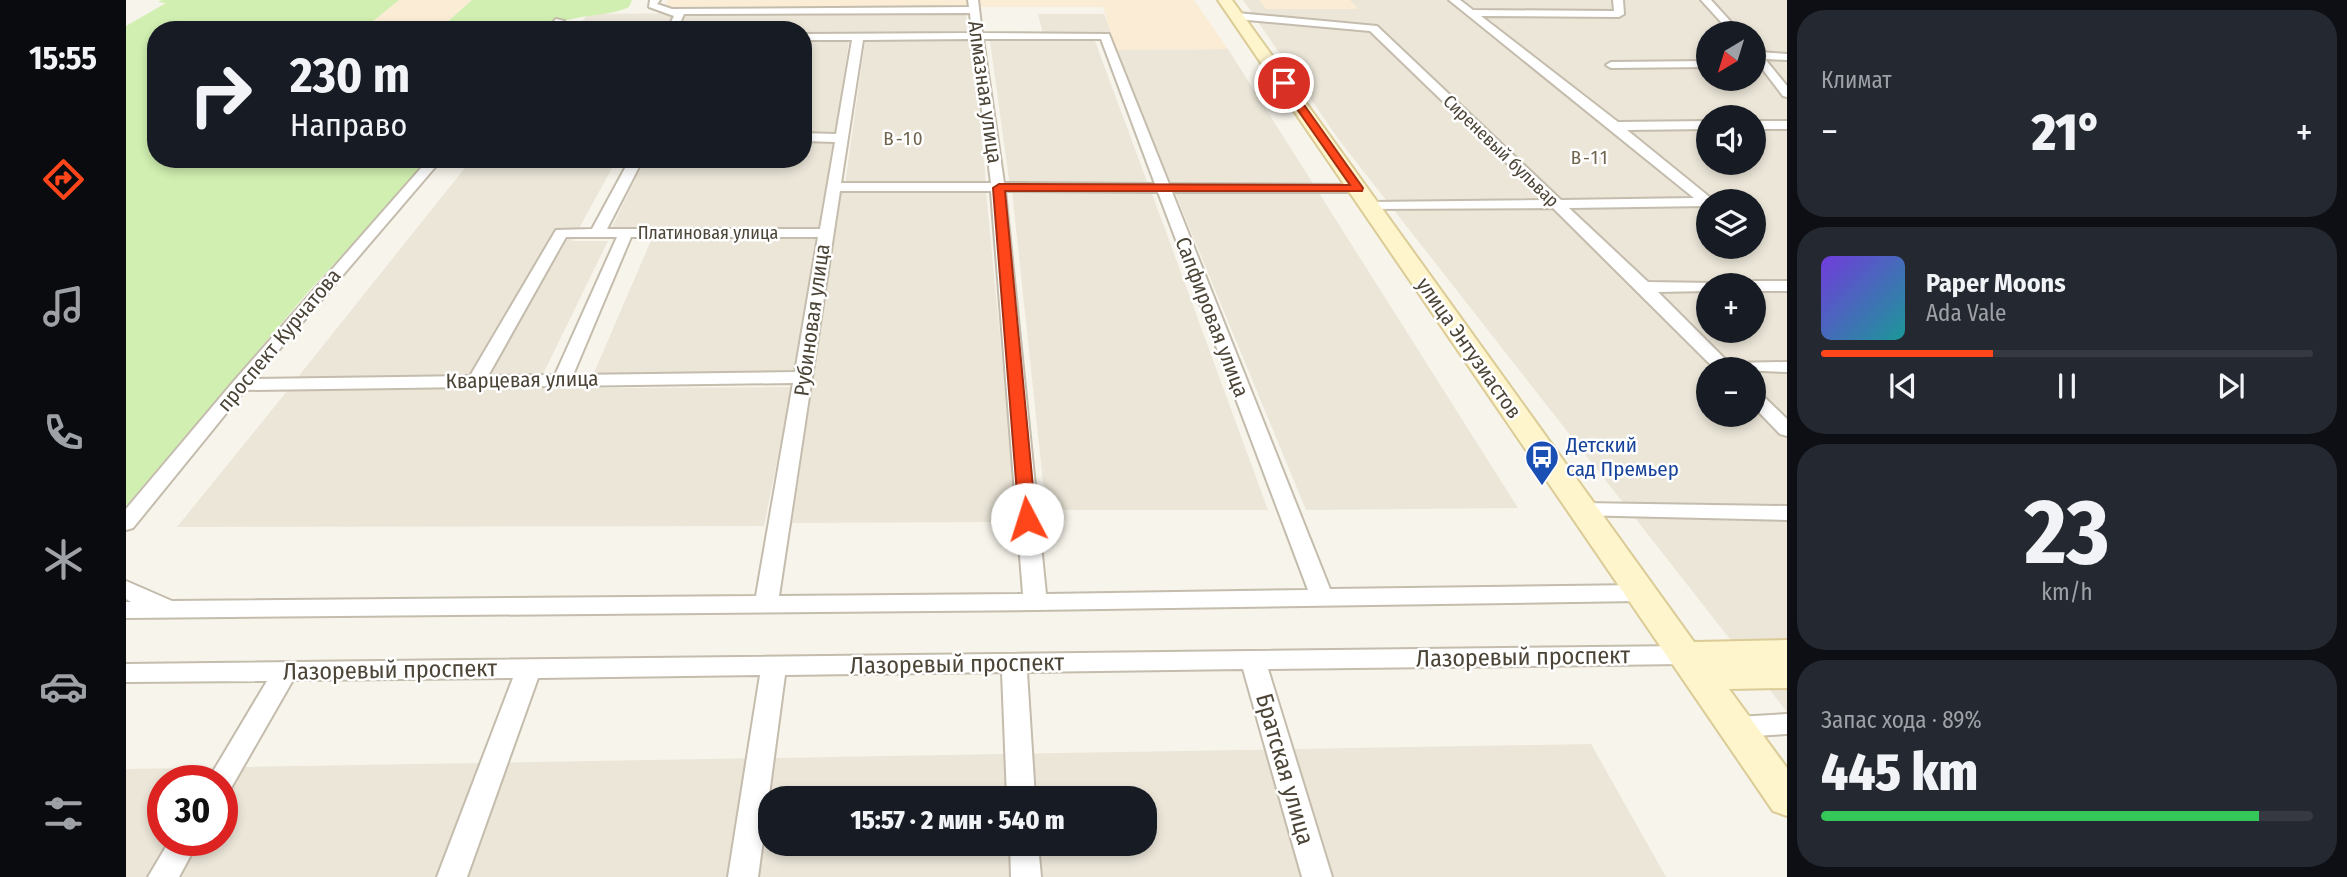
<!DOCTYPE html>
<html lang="ru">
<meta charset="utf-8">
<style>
:root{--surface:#171b24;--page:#242831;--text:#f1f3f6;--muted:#9ea1a6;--line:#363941;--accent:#ff461a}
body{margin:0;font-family:"Fira Sans Condensed",sans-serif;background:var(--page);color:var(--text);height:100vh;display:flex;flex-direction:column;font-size:26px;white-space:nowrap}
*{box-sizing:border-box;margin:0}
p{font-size:23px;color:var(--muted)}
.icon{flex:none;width:38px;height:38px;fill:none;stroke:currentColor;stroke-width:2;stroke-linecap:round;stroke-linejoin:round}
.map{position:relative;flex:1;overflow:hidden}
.side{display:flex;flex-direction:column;gap:10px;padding:10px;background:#0d0f14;width:560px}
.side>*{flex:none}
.guide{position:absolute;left:21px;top:21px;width:665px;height:147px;border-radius:28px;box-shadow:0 4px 10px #0003;background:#171b24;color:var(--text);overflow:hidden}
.needle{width:46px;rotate:218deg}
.buttons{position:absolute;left:1570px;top:21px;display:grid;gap:14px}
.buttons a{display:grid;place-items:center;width:70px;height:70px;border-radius:50%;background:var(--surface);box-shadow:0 4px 10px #0003;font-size:35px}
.speed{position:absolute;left:21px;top:765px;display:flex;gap:14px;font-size:35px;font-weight:700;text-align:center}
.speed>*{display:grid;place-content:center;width:91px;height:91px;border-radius:50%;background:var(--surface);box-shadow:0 4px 10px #0003;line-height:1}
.speed .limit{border:10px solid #d22;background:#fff;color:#111}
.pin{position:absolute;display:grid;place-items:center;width:60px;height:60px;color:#fff;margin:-30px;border:4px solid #fff;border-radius:50%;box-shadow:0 2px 7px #0007}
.me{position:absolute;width:77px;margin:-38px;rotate:355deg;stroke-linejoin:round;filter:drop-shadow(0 0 5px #0008)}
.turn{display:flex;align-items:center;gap:24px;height:147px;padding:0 28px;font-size:32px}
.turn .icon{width:91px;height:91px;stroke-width:2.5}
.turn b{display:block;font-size:49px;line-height:60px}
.big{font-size:52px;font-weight:800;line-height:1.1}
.side .tile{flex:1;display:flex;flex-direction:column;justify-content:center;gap:10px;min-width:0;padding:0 24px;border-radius:28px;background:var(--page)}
.side .dial{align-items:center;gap:0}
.dial b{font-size:91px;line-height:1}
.song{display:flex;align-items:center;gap:21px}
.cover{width:84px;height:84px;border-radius:10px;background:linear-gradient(135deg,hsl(260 70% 55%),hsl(180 70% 35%))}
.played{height:7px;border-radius:4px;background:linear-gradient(90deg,var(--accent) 35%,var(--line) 35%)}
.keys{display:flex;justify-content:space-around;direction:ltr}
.heat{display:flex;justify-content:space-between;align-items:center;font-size:38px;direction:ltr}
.charge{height:10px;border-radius:5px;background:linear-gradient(90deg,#34c759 89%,var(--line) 0)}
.trip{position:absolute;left:632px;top:786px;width:399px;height:70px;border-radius:28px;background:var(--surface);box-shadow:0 4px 10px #0003;font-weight:800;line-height:70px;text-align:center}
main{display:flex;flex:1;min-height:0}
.dock{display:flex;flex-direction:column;width:126px;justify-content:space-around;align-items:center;background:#090b0e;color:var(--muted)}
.dock .icon{width:49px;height:49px}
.dock .on{color:var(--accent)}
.dock b{font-size:32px;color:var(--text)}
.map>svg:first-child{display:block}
.residential{fill:#ebe6d8;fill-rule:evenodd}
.commercial{fill:#faecd5}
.green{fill:#d0efb0}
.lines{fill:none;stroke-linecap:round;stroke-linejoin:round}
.street-casing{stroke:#c4bcac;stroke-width:4}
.secondary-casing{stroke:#dbcb96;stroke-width:4}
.street{fill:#fff;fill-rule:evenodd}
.secondary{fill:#fff5cd;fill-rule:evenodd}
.route{fill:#ff461a;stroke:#a62e11;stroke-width:2}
.labels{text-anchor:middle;stroke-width:5;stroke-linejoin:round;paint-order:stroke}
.far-street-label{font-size:18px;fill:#4c4537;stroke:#fff}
.far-neighbourhood-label{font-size:19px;letter-spacing:2px;fill:#70644d;stroke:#fff}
.street-label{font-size:21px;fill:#4c4537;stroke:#fff}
.transit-label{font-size:21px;fill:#164399;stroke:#fff;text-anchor:start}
.near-street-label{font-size:24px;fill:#4c4537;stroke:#fff}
</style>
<main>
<nav class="dock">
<b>15:55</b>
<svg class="icon on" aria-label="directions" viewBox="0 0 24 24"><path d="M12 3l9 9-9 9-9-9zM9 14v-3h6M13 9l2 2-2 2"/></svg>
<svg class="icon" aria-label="music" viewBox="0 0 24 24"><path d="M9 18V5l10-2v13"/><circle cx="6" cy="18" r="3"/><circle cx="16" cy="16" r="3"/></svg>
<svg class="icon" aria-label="phone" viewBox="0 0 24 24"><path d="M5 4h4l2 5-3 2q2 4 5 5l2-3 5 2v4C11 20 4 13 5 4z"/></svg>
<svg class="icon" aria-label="climate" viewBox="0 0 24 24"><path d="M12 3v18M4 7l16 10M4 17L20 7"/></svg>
<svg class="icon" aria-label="car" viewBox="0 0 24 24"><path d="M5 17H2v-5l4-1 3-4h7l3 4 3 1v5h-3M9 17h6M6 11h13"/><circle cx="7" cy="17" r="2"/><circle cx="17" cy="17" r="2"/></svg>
<svg class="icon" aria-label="filters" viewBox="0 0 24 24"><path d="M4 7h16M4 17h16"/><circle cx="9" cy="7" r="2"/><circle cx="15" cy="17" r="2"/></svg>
</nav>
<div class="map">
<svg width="1661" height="877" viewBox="0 0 1661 877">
<rect width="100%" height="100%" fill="#f7f4eb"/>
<path class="residential" d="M1117,0H1661V712L1213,140ZM1582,33H1628V79H1582ZM1582,117H1628V163H1582ZM1582,201H1628V247H1582ZM1582,285H1628V331H1582ZM1582,369H1628V415H1582Z
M840,11L841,33L677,34V30H450L462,14Z
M912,14H978L986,34H917Z
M677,41H723L709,135H677Z
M739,41H847L860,184L719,185Z
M864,41H969L1023,187H884Z
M1102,49L1392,508L1180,510L990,50Z
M708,138L692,231H484L519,159H677V139Z
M346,159H491L446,241H482L416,376L172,377Z
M886,191H1025L1142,510H920Z
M860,192L892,522L666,523L715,193Z
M527,236L694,237L670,373L467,375Z
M666,387L638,526L51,527L162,390Z
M1465,744L1540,877H0V769ZM37,780H96V840H37ZM644,798H1018V844H644Z"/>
<path class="commercial" d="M273,0H346L318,25L240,26Z
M542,0H1068L1102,49L990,50L977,7H538Z
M1133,0H1224L1233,9H1140Z"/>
<path class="green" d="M36,0H273L241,26L318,25L346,0H506L503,7C477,19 444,12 421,30H30V159H305L182,292L0,506V26L40,3L32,2Z"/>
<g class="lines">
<g class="street-casing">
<path id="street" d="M524,0H534L531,4L546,9L843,7L842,0H852L856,33L983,34L1043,184L1237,185V191L1232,192H1046L1204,589L1514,585L1522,587L1525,593L1522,599L1514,601L909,610L0,618V602H5L0,599V581L46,601L630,596L667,383L119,390L7,528L0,530V509L108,381L303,159H316L128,379L344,376L430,230L466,229L504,159H517L481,229H694L709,142L677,141V133L710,134L726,40H677V34L846,33L844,13L558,14L551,30H541L548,16L523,7ZM847,39L865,183H715L737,40ZM857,39H975L1029,184L878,183ZM714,191H865L897,594L653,596ZM879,191L1032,192L1182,590L920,594ZM440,237H491L429,375L362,376ZM505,237H692L669,372L447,375Z
M1323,0H1334L1347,10L1488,11L1487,0H1497L1498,14L1493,17L1355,16L1492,122L1582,121V129L1501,130L1586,199L1587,201H1582V206L1443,208L1522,282L1588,283L1589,285H1582V291L1532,292L1603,363L1661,362V372L1589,369L1427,208L1240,209L1238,206L1245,202L1419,200L1244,31L1111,19L1106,16L1111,13L1251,26L1435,200L1568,198Z
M1575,0H1585L1615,33H1605Z
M430,19L438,21L431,30H420Z
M1628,49L1634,52L1661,54V60L1639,59L1661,86V97L1657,96L1628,58Z
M1582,61V67L1485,68L1480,65L1485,62Z
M1628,121H1661V129H1628Z
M1628,281H1661V291H1628V285H1621Z
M1628,392L1634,393L1661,419V436L1654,434L1628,407Z
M1455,503L1661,506V520L1448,515L1445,510L1448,505Z
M1558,646L1567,649L1570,655L1567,661L1558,664L1142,669L1206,877H1176L1117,669L901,672L909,798H881L876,672L659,675L632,877H602L634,675L412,678L341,877H311L387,678L167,680L105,788L96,791V780H82L141,681L0,682V664Z
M1661,714V734L1611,737L1602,734L1598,727L1602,720L1611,717Z
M44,840H73L53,877H22Z
M884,844H912L915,877H885Z"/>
</g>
<g class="secondary-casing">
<path id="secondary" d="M1092,0H1106L1568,642L1661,640V688L1603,689L1661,768V816L1647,811Z"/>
</g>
<use href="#street" class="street"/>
<use href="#secondary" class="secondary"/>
</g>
<path class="route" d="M1155,81H1161L1237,188L1236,191H879L910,519L901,525L895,523L893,519L867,188L873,184L1224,185L1153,83Z"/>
<defs>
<g id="bus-pin" transform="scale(1.75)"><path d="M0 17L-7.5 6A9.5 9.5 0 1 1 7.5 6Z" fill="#1a4fb4" stroke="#fff"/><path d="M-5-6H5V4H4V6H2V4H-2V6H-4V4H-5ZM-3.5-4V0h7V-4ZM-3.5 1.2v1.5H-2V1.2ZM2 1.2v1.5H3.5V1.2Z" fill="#fff"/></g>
</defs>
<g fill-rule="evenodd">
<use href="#bus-pin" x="1416" y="457"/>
</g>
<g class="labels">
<g class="far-street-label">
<text transform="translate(1375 151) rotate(44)" y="6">Сиреневый бульвар</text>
<text x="582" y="239">Платиновая улица</text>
</g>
<g class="far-neighbourhood-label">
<text x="778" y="145">В-10</text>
<text x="1464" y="164">В-11</text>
</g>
<g class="street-label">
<text transform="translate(859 92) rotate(82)" y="7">Алмазная улица</text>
<text transform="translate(1086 317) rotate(69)" y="7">Сапфировая улица</text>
<text transform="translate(686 320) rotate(-82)" y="7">Рубиновая улица</text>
<text transform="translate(153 340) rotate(-50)" y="7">проспект Курчатова</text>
<text transform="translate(1343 348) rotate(55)" y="7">улица Энтузиастов</text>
<text transform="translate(396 380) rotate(-1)" y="7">Кварцевая улица</text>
</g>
<g class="transit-label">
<text x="1440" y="452">Детский<tspan x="1440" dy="24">сад Премьер</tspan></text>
</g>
<g class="near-street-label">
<text transform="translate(1397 657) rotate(-1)" y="8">Лазоревый проспект</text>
<text transform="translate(831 664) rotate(-1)" y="8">Лазоревый проспект</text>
<text transform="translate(264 670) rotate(-1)" y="8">Лазоревый проспект</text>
<text transform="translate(1159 769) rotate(74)" y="8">Братская улица</text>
</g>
</g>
</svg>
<div class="buttons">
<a><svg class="needle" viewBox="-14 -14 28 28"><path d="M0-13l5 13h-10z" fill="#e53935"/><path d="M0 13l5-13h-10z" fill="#9ea1a6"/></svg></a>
<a><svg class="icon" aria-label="sound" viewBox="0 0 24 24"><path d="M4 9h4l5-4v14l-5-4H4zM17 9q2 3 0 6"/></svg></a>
<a><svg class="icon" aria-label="layers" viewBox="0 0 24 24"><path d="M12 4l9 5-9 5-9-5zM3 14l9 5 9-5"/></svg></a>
<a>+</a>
<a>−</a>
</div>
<div class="speed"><div class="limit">30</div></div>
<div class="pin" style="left:1158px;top:83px;background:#d93025"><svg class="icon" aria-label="arrive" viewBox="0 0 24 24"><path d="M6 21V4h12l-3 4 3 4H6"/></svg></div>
<svg class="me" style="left:901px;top:519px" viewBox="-20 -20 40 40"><circle r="19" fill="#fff"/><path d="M0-13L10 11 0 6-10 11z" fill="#ff461a"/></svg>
<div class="trip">15:57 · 2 мин · 540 m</div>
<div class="guide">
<div class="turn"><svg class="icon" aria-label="right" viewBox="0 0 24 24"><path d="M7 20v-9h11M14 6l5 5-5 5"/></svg><div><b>230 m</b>Направо</div></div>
</div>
</div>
<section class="side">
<div class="tile"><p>Климат</p>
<div class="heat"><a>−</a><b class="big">21°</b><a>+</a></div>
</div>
<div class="tile">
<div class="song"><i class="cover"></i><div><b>Paper Moons</b><p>Ada Vale</p></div></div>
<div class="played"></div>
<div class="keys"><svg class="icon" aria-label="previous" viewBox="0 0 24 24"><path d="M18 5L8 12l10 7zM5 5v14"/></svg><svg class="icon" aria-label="pause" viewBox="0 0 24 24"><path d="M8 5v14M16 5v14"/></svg><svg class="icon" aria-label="next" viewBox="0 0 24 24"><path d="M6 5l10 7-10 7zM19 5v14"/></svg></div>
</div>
<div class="tile dial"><b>23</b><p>km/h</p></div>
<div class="tile"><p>Запас хода · 89%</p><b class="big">445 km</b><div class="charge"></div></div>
</section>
</main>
